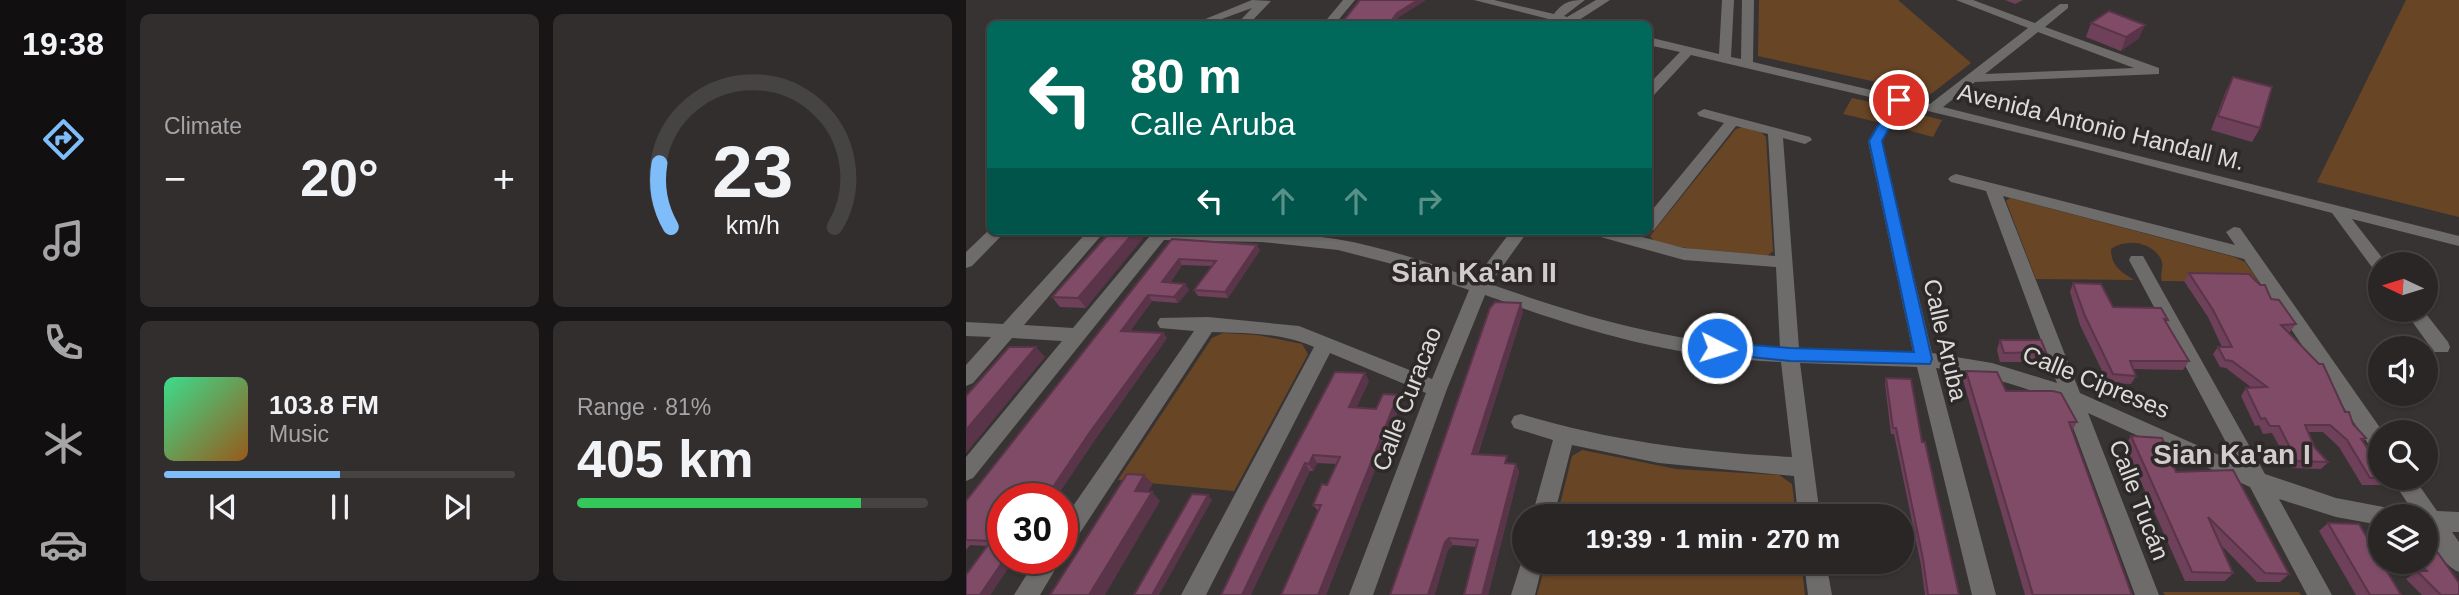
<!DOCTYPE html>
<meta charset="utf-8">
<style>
:root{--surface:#2a2626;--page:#322e2e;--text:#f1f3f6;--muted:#a5a5a7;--line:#464343;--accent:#7ebdf9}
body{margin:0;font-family:Arial,sans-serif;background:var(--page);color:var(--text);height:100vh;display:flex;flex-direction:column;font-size:26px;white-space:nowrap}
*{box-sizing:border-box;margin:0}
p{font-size:23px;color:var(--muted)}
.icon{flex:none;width:38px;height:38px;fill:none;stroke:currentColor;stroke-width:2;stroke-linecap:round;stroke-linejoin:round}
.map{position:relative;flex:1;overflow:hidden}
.details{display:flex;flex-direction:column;gap:14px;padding:14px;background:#171515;width:840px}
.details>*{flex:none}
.guide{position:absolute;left:21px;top:21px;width:665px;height:214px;border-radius:10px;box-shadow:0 2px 5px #0004,0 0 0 2px var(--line);background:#00695c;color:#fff;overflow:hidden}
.needle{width:46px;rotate:274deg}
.buttons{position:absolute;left:1402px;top:252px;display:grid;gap:14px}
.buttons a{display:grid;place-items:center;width:70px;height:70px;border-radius:50%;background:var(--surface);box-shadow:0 2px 5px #0004,0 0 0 2px var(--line);font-size:35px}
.speed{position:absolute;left:21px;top:483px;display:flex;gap:14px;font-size:35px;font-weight:700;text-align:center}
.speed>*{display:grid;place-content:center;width:91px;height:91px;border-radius:50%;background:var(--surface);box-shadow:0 2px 5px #0004,0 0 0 2px var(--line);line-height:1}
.speed .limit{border:10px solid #d22;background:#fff;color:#111}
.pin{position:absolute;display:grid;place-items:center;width:60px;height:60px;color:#fff;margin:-30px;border:4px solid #fff;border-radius:50%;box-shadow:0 2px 7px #0007}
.me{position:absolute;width:77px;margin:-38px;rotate:95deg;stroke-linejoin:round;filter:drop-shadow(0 0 5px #0008)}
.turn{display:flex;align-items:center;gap:24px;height:147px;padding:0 28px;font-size:32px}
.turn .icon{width:91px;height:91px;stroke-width:2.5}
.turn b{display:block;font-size:49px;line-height:60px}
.lanes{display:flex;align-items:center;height:66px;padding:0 28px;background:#0003;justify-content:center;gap:35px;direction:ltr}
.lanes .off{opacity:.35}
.big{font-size:52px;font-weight:700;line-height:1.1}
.details .card{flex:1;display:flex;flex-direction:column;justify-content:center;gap:10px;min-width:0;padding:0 24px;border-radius:10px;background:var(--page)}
.details .dial{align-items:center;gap:0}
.dial svg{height:182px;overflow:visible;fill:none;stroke:var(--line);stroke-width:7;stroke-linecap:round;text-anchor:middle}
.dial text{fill:var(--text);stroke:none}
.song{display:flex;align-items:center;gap:21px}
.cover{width:84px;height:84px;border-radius:10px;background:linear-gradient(135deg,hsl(150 70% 55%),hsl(30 70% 35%))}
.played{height:7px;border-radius:4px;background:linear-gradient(90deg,var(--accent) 50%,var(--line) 50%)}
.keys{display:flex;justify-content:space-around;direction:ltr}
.heat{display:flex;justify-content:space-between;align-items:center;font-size:38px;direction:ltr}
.charge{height:10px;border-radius:5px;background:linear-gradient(90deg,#34c759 81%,var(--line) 0)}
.details .tiles{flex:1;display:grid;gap:14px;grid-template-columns:repeat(2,1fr)}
.trip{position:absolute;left:546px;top:504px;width:402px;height:70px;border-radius:35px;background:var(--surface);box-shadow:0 2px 5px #0004,0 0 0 2px var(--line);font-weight:700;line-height:70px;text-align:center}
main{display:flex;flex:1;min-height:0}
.tab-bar{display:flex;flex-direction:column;width:126px;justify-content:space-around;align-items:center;background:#110f0f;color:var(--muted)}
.tab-bar .icon{width:49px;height:49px}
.tab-bar .active{color:var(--accent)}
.tab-bar b{font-size:32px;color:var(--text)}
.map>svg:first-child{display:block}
.green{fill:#684525}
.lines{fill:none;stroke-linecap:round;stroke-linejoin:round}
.minor{fill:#6e6c6b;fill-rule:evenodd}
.wall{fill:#6e4059}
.shaded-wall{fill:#5a3448}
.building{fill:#804b67;stroke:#5a3448;stroke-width:2}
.route{fill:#1a73e8;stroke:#114b97;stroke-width:2}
.labels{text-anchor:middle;stroke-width:7;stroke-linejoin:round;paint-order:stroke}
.street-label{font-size:24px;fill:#dddada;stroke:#2e2929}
.quarter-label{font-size:28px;font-weight:bold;fill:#d3cccc;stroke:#2e2929}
</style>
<main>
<nav class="tab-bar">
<b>19:38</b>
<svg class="icon active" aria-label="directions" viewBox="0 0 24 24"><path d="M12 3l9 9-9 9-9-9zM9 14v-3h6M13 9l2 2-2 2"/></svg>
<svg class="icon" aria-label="music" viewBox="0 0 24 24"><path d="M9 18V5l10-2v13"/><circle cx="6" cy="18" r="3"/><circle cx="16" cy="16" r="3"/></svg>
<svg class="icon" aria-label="phone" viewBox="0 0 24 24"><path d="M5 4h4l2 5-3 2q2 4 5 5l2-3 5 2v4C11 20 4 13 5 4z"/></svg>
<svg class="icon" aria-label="climate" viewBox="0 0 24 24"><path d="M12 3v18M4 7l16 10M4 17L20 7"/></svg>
<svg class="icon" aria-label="car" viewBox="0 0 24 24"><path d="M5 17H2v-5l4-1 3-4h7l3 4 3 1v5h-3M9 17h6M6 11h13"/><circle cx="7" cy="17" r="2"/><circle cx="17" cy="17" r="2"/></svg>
</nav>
<section class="details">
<div class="tiles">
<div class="card"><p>Climate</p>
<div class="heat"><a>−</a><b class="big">20°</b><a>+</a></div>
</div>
<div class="card dial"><svg viewBox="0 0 100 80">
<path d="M14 69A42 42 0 1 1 86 69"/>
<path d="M14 69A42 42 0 0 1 9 41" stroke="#7ebdf9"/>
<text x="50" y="56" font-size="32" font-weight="700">23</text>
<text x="50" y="72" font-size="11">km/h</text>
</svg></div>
<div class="card">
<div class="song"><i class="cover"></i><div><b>103.8 FM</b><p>Music</p></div></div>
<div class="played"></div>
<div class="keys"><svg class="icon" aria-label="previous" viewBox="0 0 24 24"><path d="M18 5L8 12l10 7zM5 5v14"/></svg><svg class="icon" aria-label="pause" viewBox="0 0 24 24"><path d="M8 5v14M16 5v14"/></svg><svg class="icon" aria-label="next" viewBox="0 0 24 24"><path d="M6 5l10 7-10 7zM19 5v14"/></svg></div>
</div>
<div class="card"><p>Range · 81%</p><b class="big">405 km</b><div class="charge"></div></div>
</div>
</section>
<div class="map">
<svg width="1493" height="595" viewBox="0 0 1493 595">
<rect width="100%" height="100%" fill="#383333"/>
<path class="green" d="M793,0H932L1005,63L965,94L792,56Z
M1440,0H1493V217L1351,182Z
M886,98L913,104L918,109L911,122L877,114Z
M944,112L976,120L967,137L930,127L937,114Z
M777,127L795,132L800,137L807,251L801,256L736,251L689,242L684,236L770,129Z
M1044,198L1268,257L1279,262L1293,282L1196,281C1193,272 1199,268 1195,259C1186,242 1160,238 1145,249C1145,266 1155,272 1168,280L1070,279L1040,201Z
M257,333L291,335L336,344L342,354L268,491L152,480L246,338Z
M616,450L710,469L813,475L826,484L830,516H591L606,456Z
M580,562H835L839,595H571Z
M1197,592H1333L1335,595H1199Z"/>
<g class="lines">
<path class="minor" d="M286,0L305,1L283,24H271L286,8L242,24H227Z
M377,0H389L369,24H357Z
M508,0H528L588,14C597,2 604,0 619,0L598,16L601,17L630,0H644L613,20L621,24H602Z
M756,0H768L765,57L775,59L776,0H788L787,62L964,104L1062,28L990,0H1007L1069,23L1094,4H1102V8L1079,27L1193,68V74L1009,82L977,107L1493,236V246L1386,219L1421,264H1414V272L1408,270L1366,213L1107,146L937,105L916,141L966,353L1026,363L1091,383L1020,191L985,182L982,179L985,176L990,174L1269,245L1260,232L1268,227L1274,228L1417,432H1414V454L1407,451L1278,259L1037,196L1114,393L1271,463L1163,260L1165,256H1177L1299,474L1370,498L1428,509L1431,516H1414V525L1370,517L1313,499L1366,595H1341L1284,487L1122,413L1193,595H1169L1098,403C1056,386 1015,373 970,368L1030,595H1006L951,367L834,363L854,516H832L828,476L693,463L606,445L588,516H566L587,440L548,428L545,422L548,416L555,414C644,441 733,452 826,457L815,362C705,357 622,332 519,295L481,389L407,595H383L460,393L364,353L240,595H215L348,347C316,333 281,333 246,332L104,548L96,551V522L228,331L194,328L191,323L194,318L242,317L333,326L466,379L503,290L430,265L372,250L296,242L198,240L7,478L0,481V457L96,341L46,338L7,383L0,386V365L25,337L0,336V322L37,324L122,231H139L58,325L107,328L188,231C249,231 310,229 370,239C418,247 464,263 509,279L545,231H562L524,284C624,319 708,343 814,348L810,267L718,260L631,236L629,232L653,231L718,248L809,256L802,134L770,126L688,230L681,231L682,215L758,123L733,116L731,113L738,109L844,137L846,140L839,144L817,138L833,348L947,352L902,141L925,102L725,55L687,96L682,97V85L714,52L682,45V37L753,54ZM1072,32L1168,68L1019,74Z
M24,229L40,231L6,266L0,268V252Z
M1438,310H1457L1482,342L1484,347L1482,352H1468Z
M1425,478H1448L1471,511L1493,512V532H1486L1493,542V572C1475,565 1460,535 1460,516H1450Z
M558,554V562H577L569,595H545Z
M71,558H96L74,595H48Z
M838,562H860L866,595H842Z"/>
</g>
<path class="wall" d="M1039,0H1057L1049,4Z
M1125,23L1173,38L1155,51L1120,37Z
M1267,77L1294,128L1286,142L1245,130L1260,91Z
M145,231L120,308L94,307L86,297Z
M206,239L294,250L262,298L232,296L228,290L246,266L216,265L204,283L219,284L223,290L212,303L186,301L164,331L197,333L201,338L130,438L89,499H37V558H49L24,595H0L22,546L4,545L0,550V501Z
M1223,273L1305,299L1330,324L1324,332H1322L1387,424L1400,438L1397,441L1422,478L1414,485H1396L1373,447L1357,432H1342L1349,448L1362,462L1355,469L1325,468L1306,433L1297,434L1293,425L1289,426L1275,396L1280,388H1286L1260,368L1254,367L1247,354L1252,347H1256L1242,317L1218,281Z
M1107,283L1147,307L1202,320L1200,323L1223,361L1217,370L1167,369L1170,376L1165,384L1142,383L1114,325L1104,292Z
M557,312L512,454L543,463L550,464L553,472L522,595H498L510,547L487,545L424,595Z
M1034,340L1080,352L1075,362H1034L1031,350Z
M1000,371L1040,391L1111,422L1106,431L1166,595H1059L997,380Z
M920,378L956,442L993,595H959L955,565L928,434H925L919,384Z
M403,381L390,408L410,409L435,403L360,595H315L353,512L347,505L361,485L371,464L351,463L347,471H344L298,506Z
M1165,436L1210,472L1323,574L1314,582H1291L1256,546L1267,573L1259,581H1219L1159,446Z
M1362,523L1435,595H1390L1353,531Z
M1433,562H1460L1493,595H1456L1440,579L1446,575Z"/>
<path class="shaded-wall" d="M452,0H460L432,18L427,24H423L431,13Z
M1179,25L1173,38L1155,51L1160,37Z
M169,231H183L120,308L112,298Z
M291,245L294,250L262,298L259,292Z
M213,259L216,265L200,288L196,282Z
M219,284L223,290L212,303L208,297Z
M182,295L186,301L160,337L155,331Z
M555,303L557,312L509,462L506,454Z
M197,333L201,338L130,438L89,499H79L124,432Z
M70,347L79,357L0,453V430Z
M399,373L403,381L387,415L383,407Z
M432,395L435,403L360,595H352Z
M347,455L351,463L347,471L343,464Z
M339,463L344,471L285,595H276Z
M550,464L553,472L522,595H516Z
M178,475L187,484L177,500L169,491Z
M186,492L194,501L139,595H123Z
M242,495L246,500L193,595H186Z
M483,538L487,545L482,550L469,595H462L479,542Z
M39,558H49L24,595H14Z"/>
<path class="building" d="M394,0H452L431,13L423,24H375Z
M1143,11L1179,25L1160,37L1125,23Z
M1267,77L1306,87L1294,128L1252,116Z
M145,231H169L112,298L86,297Z
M206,239L291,245L259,292L228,290L250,261L213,259L196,282L219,284L208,297L182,295L155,331L197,333L124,432L79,499H37V558H39L14,595H0V575L25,541L0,540V501Z
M1223,273L1283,274L1294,285H1299L1305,299L1313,300L1330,324L1315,325L1353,364H1357L1379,412H1383L1387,424L1400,438L1395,439L1414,466V478H1422H1404L1381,440L1364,425H1339L1349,448L1362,462L1331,461L1313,426H1304L1299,418L1295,419L1280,388L1301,387L1266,361L1259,360L1252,347H1266L1247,310Z
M1107,283L1135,284L1147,307L1195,308L1202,320L1198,319L1223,361H1164L1170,376L1147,374L1119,316Z
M529,302L555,303L506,454L541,456L539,463L550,464L516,595H498L512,540L483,538L479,542L462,595H424L524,308Z
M1034,340H1075L1080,352L1038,353Z
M43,347H70L0,430V396Z
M1000,371L1031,372L1040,391H1087L1095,393L1111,422H1103L1166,595H1067Z
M369,372L399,373L383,407L410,409L417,394L432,395L352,595H315L355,505H347L356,484L361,485L374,457L347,455L343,464L339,463L276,595H255L298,506Z
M920,378L945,379L956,442H959L993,595H962L957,559L930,428H927Z
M1165,436L1196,438L1210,472L1267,470L1323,574L1299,573L1242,517L1267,573L1226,572Z
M161,474L178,475L169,491L186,492L123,595H84Z
M226,494L242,495L186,595H168Z
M1362,523L1393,524L1435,595H1404Z
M1460,552L1472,553L1493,583V595H1475L1451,571H1461L1452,562H1460Z"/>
<path class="route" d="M933,96L939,100L916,141L966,359L964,364L824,361L745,353L743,348L751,342L824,348L948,352L903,141L927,100Z"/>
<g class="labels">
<g class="street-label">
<text transform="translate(1135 127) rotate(14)" y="8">Avenida Antonio Handall M.</text>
<text transform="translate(979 340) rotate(77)" y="8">Calle Aruba</text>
<text transform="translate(1130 382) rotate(22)" y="8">Calle Cipreses</text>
<text transform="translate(441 399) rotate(-69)" y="8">Calle Curacao</text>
<text transform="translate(1173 500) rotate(69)" y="8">Calle Tucán</text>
</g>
<g class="quarter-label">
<text x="508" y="282">Sian Ka'an II</text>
<text x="1266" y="464">Sian Ka'an I</text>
</g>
</g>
</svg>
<div class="buttons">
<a><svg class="needle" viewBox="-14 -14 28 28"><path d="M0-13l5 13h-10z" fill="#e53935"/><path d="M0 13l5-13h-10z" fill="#a5a5a7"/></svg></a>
<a><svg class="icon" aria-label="sound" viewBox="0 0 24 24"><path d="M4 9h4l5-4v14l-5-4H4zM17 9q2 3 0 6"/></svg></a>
<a><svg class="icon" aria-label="search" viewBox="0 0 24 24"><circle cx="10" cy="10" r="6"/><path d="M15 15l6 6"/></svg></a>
<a><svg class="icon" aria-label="layers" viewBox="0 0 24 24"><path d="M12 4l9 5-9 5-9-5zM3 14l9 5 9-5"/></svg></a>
</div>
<div class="speed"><div class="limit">30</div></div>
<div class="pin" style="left:933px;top:100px;background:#d93025"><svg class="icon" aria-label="arrive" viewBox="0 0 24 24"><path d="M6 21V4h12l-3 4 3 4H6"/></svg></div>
<svg class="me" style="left:751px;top:348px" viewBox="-20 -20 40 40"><circle r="17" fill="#1a73e8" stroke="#fff" stroke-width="3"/><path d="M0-11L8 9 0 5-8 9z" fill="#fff"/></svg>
<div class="trip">19:39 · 1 min · 270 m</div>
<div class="guide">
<div class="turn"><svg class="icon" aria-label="left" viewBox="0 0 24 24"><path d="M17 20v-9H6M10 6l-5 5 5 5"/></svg><div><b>80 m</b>Calle Aruba</div></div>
<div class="lanes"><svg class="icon" aria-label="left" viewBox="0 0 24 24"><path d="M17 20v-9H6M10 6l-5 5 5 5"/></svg><svg class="icon off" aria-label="ahead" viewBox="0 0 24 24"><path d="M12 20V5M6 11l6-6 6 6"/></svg><svg class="icon off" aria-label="ahead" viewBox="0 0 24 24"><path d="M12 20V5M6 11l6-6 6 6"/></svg><svg class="icon off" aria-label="right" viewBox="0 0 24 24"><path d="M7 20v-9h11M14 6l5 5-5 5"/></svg></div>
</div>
</div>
</main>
